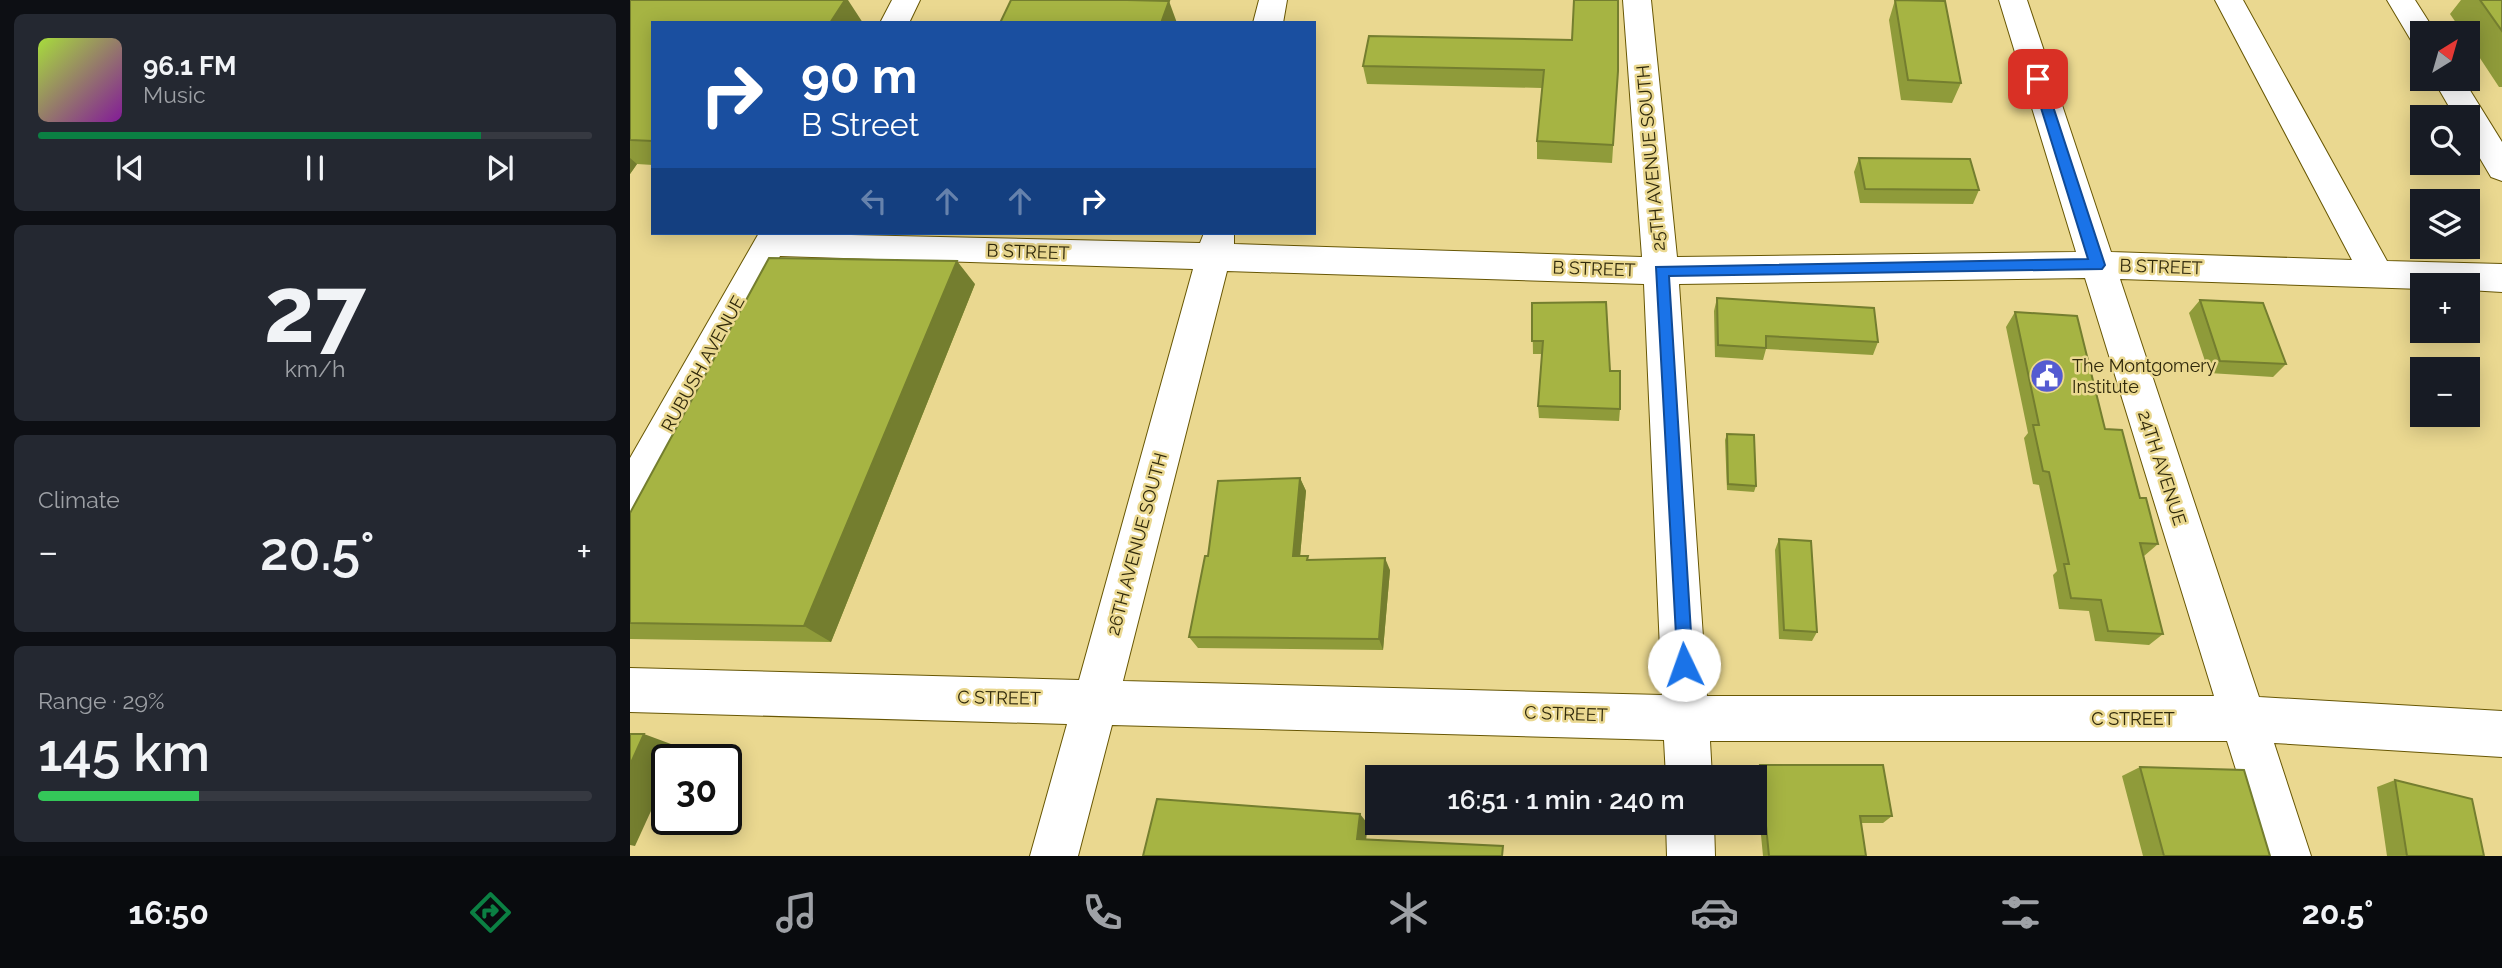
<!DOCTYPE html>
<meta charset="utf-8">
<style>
:root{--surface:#171b24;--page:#242831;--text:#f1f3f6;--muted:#9ea1a6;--line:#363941;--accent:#0b8043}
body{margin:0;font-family:Raleway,sans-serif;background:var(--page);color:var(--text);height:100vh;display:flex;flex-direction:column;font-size:26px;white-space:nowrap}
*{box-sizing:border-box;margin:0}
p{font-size:23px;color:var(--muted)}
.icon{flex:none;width:38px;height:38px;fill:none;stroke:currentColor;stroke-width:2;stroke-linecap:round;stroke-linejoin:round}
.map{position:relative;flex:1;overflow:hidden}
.sheet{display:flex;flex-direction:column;gap:14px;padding:14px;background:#0d0f14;width:630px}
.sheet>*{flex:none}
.guide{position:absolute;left:21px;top:21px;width:665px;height:214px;border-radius:0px;box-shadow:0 4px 18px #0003;background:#1a4fa0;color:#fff;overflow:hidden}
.needle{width:46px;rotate:37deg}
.fabs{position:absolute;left:1780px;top:21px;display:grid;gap:14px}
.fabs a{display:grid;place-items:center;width:70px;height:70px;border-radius:0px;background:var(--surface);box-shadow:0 4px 18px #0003;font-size:35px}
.speed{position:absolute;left:21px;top:744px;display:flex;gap:14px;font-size:35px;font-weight:700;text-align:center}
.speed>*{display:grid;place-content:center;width:91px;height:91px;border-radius:50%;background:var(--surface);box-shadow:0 4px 18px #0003;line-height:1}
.speed .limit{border:4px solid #111;border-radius:10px;background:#fff;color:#111}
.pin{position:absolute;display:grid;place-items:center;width:60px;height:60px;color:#fff;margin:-30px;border-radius:14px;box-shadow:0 4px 10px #0006}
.me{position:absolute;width:77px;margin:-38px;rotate:357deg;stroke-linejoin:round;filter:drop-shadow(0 0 5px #0008)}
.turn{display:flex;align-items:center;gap:24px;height:147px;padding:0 35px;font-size:32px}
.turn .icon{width:91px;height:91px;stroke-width:2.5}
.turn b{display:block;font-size:49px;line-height:60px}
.lanes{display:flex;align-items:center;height:66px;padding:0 35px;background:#0003;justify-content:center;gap:35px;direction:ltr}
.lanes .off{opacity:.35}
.big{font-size:52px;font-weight:600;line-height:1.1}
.sheet .widget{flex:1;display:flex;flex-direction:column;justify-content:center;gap:10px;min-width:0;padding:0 24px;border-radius:10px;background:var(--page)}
.sheet .dial{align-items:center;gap:0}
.dial b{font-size:91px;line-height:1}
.song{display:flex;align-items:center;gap:21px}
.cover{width:84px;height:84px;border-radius:10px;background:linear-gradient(135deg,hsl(80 70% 55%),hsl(290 70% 35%))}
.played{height:7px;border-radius:4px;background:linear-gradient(90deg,var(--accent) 80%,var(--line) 80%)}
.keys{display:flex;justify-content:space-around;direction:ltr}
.heat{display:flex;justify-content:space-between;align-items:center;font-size:38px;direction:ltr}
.charge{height:10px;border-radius:5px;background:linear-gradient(90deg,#34c759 29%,var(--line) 0)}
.trip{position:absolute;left:735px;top:765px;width:402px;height:70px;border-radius:0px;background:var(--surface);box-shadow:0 4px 18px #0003;font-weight:600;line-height:70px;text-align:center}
.dock{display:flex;height:112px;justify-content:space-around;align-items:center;background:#090b0e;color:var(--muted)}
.dock .icon{width:49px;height:49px}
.dock .current{color:var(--accent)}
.dock b{font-size:32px;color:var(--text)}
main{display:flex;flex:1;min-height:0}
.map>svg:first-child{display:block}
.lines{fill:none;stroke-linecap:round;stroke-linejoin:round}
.minor-casing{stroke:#685704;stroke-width:2}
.minor{fill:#fff;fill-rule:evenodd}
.wall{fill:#8f9b3a}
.shaded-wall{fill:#747e2f}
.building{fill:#a6b443;stroke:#747e2f;stroke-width:2}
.route{fill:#1a73e8;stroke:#114b97;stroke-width:2}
.labels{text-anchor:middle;stroke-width:5;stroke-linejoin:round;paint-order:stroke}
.street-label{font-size:18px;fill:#30290b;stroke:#ead890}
.poi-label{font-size:18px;fill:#30290b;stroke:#ead890;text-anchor:start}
</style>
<main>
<section class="sheet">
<div class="widget">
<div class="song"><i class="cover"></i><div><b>96.1 FM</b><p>Music</p></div></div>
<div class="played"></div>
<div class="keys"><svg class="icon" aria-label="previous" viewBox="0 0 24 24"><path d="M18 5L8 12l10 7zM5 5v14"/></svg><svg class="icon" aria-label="pause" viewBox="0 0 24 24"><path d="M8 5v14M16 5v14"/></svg><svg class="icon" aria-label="next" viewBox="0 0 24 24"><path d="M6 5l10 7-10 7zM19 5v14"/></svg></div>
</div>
<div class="widget dial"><b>27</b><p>km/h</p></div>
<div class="widget"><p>Climate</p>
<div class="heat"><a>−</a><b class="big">20.5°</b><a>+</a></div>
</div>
<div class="widget"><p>Range · 29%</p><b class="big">145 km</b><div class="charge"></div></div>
</section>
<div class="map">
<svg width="1872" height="856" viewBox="0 0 1872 856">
<rect width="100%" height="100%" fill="#ead890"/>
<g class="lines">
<g class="minor-casing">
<path id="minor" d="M262,0H290L279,23H250Z
M629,0H657L653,23H623Z
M993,0H1021L1047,257L1446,252L1369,0H1397L1481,252L1722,260L1585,0H1613L1757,261L1872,264V292L1838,290V285H1792V289L1490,279L1629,697L1872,711V757L1644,743L1681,856H1633L1597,741H1080L1082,777H1036L1034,740L482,725L448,856H400L437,724L0,712V668L449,680L563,269L150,256L14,507L0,513V458L129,233L570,243L574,233H604V244L1012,257ZM597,271L1014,284L1032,695L493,681ZM1455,278L1584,696H1077L1049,284Z
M1757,0H1785L1806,33H1792V45L1782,42Z
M1803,79H1833L1872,142V181L1861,177L1838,138V117H1825Z
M1036,822H1084L1085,856H1037Z"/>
</g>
<use href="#minor" class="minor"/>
</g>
<path class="wall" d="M0,0L23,23V165L7,164L0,174Z
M1265,0L1331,83L1322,103L1271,100L1259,20Z
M1831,0H1872V87H1869L1838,40V33H1833L1820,14Z
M733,66L988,71L982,163L907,159V141L912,88L737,84Z
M1229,158L1349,190L1343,204L1230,203L1224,172Z
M345,284L201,642L0,639V513Z
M1087,298L1248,342L1243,355L1136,349L1133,360L1085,357L1084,311Z
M1570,300L1656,364L1643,377L1579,373L1559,313Z
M902,303L980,371L990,409L989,421L909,418L908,406L912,354H903Z
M1385,312L1475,429L1510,498L1528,544L1514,556L1533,634L1519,645L1465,641L1459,611L1429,609L1423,575L1427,571L1409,485L1403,484L1394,438L1398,433L1376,327Z
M1097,434L1126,486L1124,492L1097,490L1095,440Z
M670,478L676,491L670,556L680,560L760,570L753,650L568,648L559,637L578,556Z
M1149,539L1187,632L1182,641L1149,639L1145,550Z
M1130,765L1262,816L1253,823H1231L1236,856H1133L1125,773Z
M1510,767L1640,856H1513L1492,776Z
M1765,780L1854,856H1757L1747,787Z"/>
<path class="shaded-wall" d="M215,0H218L233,23H200Z
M539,1L547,23H531Z
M0,158L7,164L0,174Z
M327,261L345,284L201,642L174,626Z
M670,478L676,491L669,568L663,556Z
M755,558L760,570L753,650L749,639Z
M14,734L49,747L44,760H37V776L5,846L0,845V765Z
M730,814L738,824L735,849L727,839Z"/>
<path class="building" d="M0,0H215L200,23H23V141L0,140Z
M381,0H497L539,1L531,23H370Z
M944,0H988V71L983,145L907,141L914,70L733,66L739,36L942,40Z
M1265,0L1315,1L1331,83L1278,80Z
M1850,0H1872V31Z
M1229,158L1340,159L1349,190L1235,189Z
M139,258L327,261L174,626L0,623V513Z
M1087,298L1244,308L1248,342L1136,336V348L1088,345Z
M1570,300L1633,303L1656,364L1590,361Z
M976,302L980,371H990V409L908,406L913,341H902V303Z
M1385,312L1447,316L1475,429L1492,430L1510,498H1516L1528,544L1510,543L1533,634L1478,631L1471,600L1441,598L1434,564H1439L1419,472L1413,471L1403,425H1409Z
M1097,434L1124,435L1126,486L1098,484Z
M670,478L663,556H678L677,560L755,558L749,639L559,637L575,556H578L588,481Z
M1149,539L1181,541L1187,632L1154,630Z
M0,734H14L0,765Z
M1130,765H1253L1262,816H1230L1236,856H1139Z
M1510,767L1614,770L1640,856H1534Z
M1765,780L1842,799L1854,856H1777Z
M527,799L730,814L727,839L873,846L872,856H513Z"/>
<path class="route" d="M1408,75L1414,79L1475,265L1472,269L1039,276L1063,665L1060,672L1054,674L1048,672L1026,267L1458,259L1402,79Z"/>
<defs>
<g id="civic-disc" transform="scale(1.75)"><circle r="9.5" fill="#545bd1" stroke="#ead890"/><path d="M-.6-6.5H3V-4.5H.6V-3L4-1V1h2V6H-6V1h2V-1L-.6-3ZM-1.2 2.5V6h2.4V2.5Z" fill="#fff"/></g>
</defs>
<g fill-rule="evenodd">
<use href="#civic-disc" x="1417" y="376"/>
</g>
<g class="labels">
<g class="street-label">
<text transform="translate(1021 158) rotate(-95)" y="6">25TH AVENUE SOUTH</text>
<text transform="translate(398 252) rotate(2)" y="6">B STREET</text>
<text transform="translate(1531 267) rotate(2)" y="6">B STREET</text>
<text transform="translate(964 269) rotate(2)" y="6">B STREET</text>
<text transform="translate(73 364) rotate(-61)" y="6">RUBUSH AVENUE</text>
<text transform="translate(1532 468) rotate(72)" y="6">24TH AVENUE</text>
<text transform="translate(507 544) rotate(-75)" y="6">26TH AVENUE SOUTH</text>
<text transform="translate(369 698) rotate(1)" y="6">C STREET</text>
<text transform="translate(936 714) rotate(2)" y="6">C STREET</text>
<text x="1503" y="725">C STREET</text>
</g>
<g class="poi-label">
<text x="1442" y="372">The Montgomery<tspan x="1442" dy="21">Institute</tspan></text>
</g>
</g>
</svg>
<div class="fabs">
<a><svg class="needle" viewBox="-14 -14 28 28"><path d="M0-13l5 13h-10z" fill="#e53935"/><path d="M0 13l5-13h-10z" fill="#9ea1a6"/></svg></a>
<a><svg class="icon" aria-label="search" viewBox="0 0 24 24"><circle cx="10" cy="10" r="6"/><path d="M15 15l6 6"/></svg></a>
<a><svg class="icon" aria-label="layers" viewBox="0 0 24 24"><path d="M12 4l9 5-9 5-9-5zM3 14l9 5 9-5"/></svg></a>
<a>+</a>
<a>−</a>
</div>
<div class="speed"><div class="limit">30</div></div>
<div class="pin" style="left:1408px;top:79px;background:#d93025"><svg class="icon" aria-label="arrive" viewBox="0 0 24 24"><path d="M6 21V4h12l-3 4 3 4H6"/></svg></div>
<svg class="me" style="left:1054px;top:665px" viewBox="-20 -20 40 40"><circle r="19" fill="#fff"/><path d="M0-13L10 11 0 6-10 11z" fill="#1a73e8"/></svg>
<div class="trip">16:51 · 1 min · 240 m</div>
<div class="guide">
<div class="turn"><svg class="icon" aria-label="right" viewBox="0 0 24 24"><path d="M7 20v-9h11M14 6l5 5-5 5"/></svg><div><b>90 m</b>B Street</div></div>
<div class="lanes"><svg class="icon off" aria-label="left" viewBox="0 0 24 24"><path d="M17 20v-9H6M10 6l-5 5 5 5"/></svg><svg class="icon off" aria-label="ahead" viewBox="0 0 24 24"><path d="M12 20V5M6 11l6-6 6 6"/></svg><svg class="icon off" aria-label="ahead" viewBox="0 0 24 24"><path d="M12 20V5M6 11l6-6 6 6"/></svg><svg class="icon" aria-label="right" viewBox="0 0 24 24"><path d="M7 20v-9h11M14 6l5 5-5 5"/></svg></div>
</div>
</div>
</main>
<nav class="dock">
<b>16:50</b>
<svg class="icon current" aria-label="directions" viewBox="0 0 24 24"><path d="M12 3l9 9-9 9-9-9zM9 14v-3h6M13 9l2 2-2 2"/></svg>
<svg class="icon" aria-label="music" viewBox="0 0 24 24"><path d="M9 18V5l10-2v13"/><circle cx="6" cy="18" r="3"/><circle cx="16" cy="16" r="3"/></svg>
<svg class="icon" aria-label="phone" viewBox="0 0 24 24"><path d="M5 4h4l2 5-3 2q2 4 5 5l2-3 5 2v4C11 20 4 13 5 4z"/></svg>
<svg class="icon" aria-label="climate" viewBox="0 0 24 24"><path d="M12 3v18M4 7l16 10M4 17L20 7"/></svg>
<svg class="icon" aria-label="car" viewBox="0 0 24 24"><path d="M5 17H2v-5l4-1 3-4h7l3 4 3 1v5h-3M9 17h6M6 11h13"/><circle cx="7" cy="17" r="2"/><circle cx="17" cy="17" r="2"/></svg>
<svg class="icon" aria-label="filters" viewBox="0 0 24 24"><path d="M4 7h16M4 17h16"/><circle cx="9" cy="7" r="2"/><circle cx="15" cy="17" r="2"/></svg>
<b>20.5°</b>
</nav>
